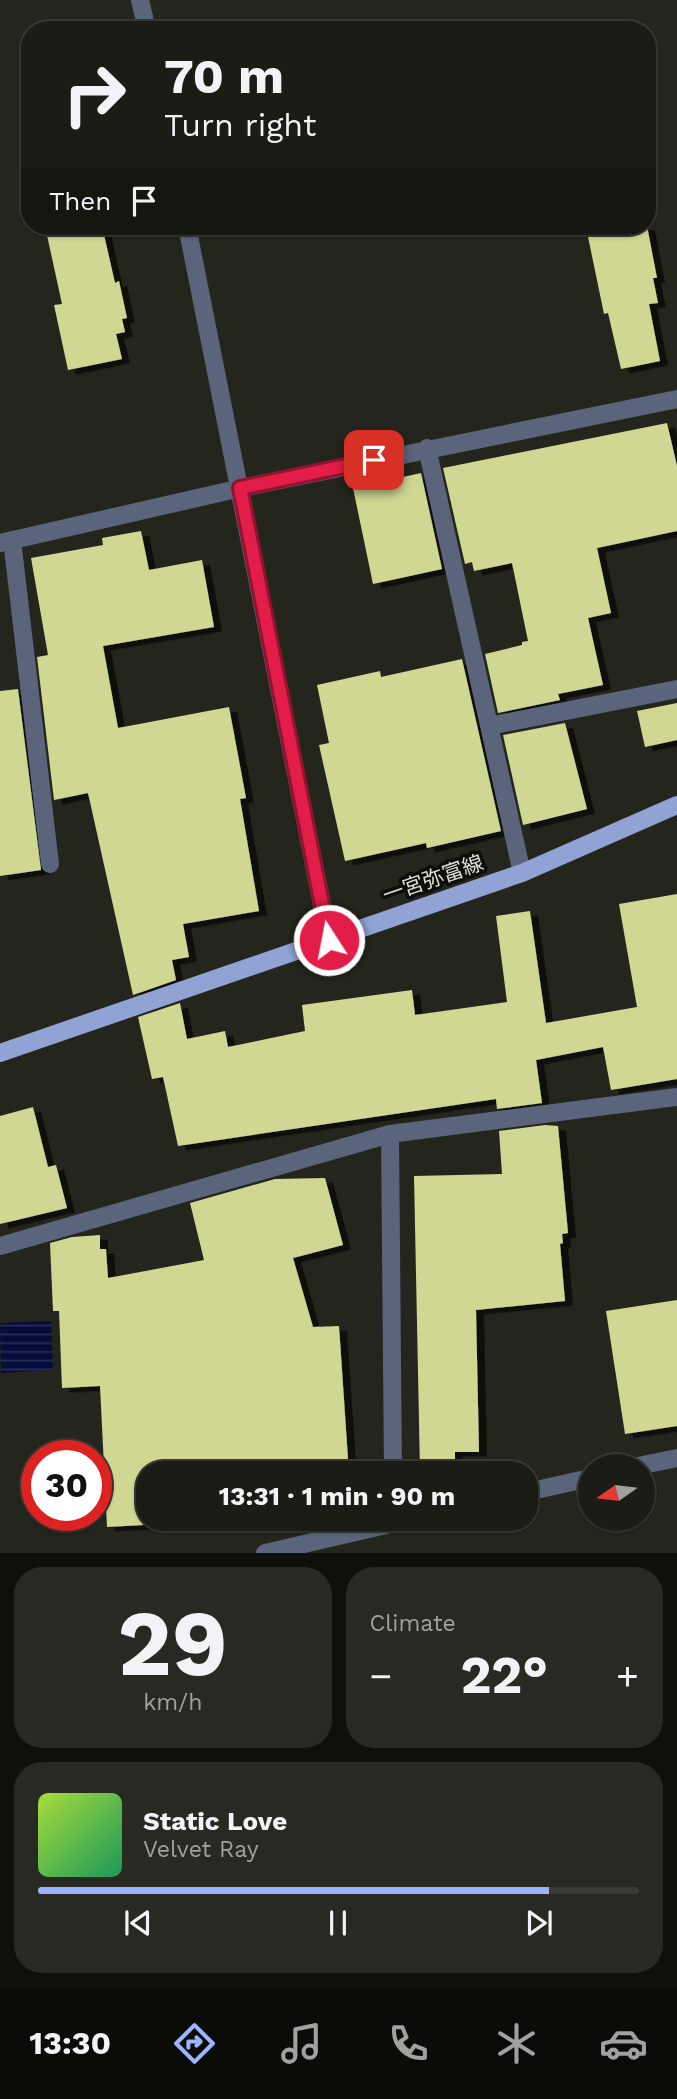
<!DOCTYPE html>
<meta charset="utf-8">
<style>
:root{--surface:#1b1c15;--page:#282922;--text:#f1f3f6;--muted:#a0a1a0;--line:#393a34;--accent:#9ab5fd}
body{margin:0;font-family:"Work Sans","Noto Sans JP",sans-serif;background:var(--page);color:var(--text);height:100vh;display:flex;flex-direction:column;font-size:26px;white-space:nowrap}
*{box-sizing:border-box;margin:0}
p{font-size:23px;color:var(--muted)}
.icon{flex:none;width:38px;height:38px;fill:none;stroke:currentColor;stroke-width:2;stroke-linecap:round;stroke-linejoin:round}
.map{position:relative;height:1553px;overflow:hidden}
.drawer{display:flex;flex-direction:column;gap:14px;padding:14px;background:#0f0f0c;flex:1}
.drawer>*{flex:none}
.top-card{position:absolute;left:21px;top:21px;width:635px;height:214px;border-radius:28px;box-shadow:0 2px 5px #0004,0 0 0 2px var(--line);background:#1b1c15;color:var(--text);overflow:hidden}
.needle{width:46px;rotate:256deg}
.fabs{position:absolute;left:578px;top:1454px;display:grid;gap:14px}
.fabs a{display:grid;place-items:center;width:77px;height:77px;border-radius:50%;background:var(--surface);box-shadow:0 2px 5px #0004,0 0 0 2px var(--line);font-size:35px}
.speed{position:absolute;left:21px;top:1440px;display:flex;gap:14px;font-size:35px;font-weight:700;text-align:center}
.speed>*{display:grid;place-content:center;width:91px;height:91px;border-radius:50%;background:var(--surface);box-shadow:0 2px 5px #0004,0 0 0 2px var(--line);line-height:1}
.speed .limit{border:10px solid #d22;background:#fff;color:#111}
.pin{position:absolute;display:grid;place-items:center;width:60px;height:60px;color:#fff;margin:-30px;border-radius:14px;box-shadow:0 4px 10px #0006}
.me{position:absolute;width:77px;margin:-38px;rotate:349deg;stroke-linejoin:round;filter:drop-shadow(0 0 5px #0008)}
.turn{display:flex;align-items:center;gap:24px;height:147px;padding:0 28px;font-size:32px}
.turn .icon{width:91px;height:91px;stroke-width:2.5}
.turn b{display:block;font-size:49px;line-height:60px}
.then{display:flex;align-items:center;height:66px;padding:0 28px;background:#0003;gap:14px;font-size:26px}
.big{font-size:52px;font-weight:700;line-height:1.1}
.drawer .widget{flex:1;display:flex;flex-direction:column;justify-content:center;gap:10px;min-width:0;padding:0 24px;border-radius:28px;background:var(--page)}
.drawer .dial{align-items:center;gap:0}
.dial b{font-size:91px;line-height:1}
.song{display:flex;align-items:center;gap:21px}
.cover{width:84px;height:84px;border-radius:10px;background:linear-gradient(135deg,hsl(80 70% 55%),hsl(150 70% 35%))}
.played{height:7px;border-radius:4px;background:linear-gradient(90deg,var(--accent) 85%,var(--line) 85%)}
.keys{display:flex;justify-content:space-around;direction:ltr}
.heat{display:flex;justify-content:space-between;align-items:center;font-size:38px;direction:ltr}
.drawer .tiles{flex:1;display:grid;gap:14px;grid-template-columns:1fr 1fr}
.widget:last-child{grid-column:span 2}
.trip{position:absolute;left:136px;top:1461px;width:402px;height:70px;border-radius:28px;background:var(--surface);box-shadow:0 2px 5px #0004,0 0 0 2px var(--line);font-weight:700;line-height:70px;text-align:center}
.menu{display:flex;height:112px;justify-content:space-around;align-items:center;background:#0b0b08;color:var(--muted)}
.menu .icon{width:49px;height:49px}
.menu .selected{color:var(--accent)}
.menu b{font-size:32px;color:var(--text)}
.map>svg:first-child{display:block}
.water{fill:url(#water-rules)}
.building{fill:#cfd793;filter:url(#shadow)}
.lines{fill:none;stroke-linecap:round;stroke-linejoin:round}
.minor{stroke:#5a647b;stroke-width:18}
.major{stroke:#90a3d4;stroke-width:18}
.route-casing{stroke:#92132f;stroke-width:18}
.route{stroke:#e11d48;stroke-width:12}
.labels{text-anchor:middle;stroke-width:7;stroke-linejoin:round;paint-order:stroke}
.street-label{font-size:21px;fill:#dfe0d9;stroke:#0d0e0a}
</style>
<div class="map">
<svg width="677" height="1553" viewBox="0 0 677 1553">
<defs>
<pattern id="water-rules" width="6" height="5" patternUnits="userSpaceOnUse" patternTransform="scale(1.75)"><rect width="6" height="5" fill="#050c3a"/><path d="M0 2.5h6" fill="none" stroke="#292f56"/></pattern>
<filter id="shadow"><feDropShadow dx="8" dy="4.5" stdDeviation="0" flood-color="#0009"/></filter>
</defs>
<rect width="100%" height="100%" fill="#24251c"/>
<path class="water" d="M51,1321L53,1370L1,1373L0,1323Z"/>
<path class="building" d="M45,226H102L115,283L119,281L127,318L122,319L125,332L116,334L122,359L68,370L54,305L62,304Z
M589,226H647L657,278H653L658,303L649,304L660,361L621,369L608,313L604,314L587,232H590Z
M667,423L677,466V531L597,548L611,613L588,618L603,685L558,694L560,700L498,713L485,654L522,645V642L528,641L512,563L474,571L472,562L465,564L443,468Z
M421,473L442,569L373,584L353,488Z
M141,531L149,570L202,560L214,627L103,646L118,728L229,707L246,798L240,799L259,911L183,924L189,957L172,960L176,980L133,995L88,793L54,800L37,657L48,655L31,558L103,545L102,538Z
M462,659L501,831L427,848L426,843L345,861L319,745L329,743L317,685L380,671L381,677Z
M18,689L41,870L0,876V691Z
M677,703V740L645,747L637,711Z
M565,723L587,809L523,825L503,735Z
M677,894V1079L611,1090L603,1047L536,1060L542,1103L497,1109L496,1099L178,1146L163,1077L152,1079L138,1017L180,1003L187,1039L225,1031L228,1047L305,1031L302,1005L412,990L415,1015L507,1002L496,916L530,911L546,1023L637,1007L619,904Z
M33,1107L48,1167L56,1165L67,1208L0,1224V1116Z
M545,1125L558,1126L568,1233L562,1234L563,1243L560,1244L565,1301L476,1310L479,1452H455V1470L420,1471L414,1176L502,1174L499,1131Z
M325,1178L343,1245L293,1258L313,1327L339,1326L349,1474H149V1519H250L251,1526L198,1528V1522L107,1527L100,1386L62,1388L59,1311H53L50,1243L72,1237L100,1235V1249H106L108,1278L204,1260L190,1203L275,1179Z
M677,1300V1426L625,1434L606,1311Z"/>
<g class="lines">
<path class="minor" d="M140,0L147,30
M187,226L329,940
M427,448L522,873
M12,540L50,864
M0,543L241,488L677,399
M489,726L677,689
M390,1134L393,1474
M0,1246L390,1134L677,1097
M638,1466L677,1458
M527,1492L590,1478
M265,1553L412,1519"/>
<path class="major" d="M0,1053L522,873L677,805"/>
</g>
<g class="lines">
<g class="route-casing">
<path id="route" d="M329,940L240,488L374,460"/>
</g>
<use href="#route" class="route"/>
</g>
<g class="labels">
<g class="street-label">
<text transform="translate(433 879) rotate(-19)" y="7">一宮弥富線</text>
</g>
</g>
</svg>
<div class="fabs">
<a><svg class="needle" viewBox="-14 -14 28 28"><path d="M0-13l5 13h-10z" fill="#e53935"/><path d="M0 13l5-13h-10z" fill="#a0a1a0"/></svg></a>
</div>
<div class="speed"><div class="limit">30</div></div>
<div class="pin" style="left:374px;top:460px;background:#d93025"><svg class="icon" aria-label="arrive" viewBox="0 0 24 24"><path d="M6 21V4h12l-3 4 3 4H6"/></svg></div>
<svg class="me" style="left:329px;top:940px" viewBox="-20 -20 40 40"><circle r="17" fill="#e11d48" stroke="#fff" stroke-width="3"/><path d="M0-11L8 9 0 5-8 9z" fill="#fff"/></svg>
<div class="trip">13:31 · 1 min · 90 m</div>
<div class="top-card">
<div class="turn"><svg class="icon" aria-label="right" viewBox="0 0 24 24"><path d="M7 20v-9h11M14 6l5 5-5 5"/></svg><div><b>70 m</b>Turn right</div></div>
<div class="then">Then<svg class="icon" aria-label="arrive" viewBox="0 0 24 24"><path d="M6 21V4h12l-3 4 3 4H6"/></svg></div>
</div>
</div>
<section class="drawer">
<div class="tiles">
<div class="widget dial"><b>29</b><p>km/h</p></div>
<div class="widget"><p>Climate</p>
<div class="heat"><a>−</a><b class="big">22°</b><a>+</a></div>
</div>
<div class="widget">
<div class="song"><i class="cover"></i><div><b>Static Love</b><p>Velvet Ray</p></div></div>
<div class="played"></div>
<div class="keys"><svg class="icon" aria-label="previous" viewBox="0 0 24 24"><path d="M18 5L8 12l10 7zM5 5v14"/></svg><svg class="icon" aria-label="pause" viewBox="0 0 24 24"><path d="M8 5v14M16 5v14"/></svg><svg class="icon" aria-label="next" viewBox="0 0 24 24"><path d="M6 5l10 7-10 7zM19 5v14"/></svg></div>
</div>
</div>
</section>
<nav class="menu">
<b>13:30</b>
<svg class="icon selected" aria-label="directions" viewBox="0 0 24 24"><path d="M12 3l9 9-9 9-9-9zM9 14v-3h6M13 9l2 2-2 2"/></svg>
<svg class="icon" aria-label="music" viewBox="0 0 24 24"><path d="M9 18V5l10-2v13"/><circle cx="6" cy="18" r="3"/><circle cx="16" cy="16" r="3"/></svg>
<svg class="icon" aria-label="phone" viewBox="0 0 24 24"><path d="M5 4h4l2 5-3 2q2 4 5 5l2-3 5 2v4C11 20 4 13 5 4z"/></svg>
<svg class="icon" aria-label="climate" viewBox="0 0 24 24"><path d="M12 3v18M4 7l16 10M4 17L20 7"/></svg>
<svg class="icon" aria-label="car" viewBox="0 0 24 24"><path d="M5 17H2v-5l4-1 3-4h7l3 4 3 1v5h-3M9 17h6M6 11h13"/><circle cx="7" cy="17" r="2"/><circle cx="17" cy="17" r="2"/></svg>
</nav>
